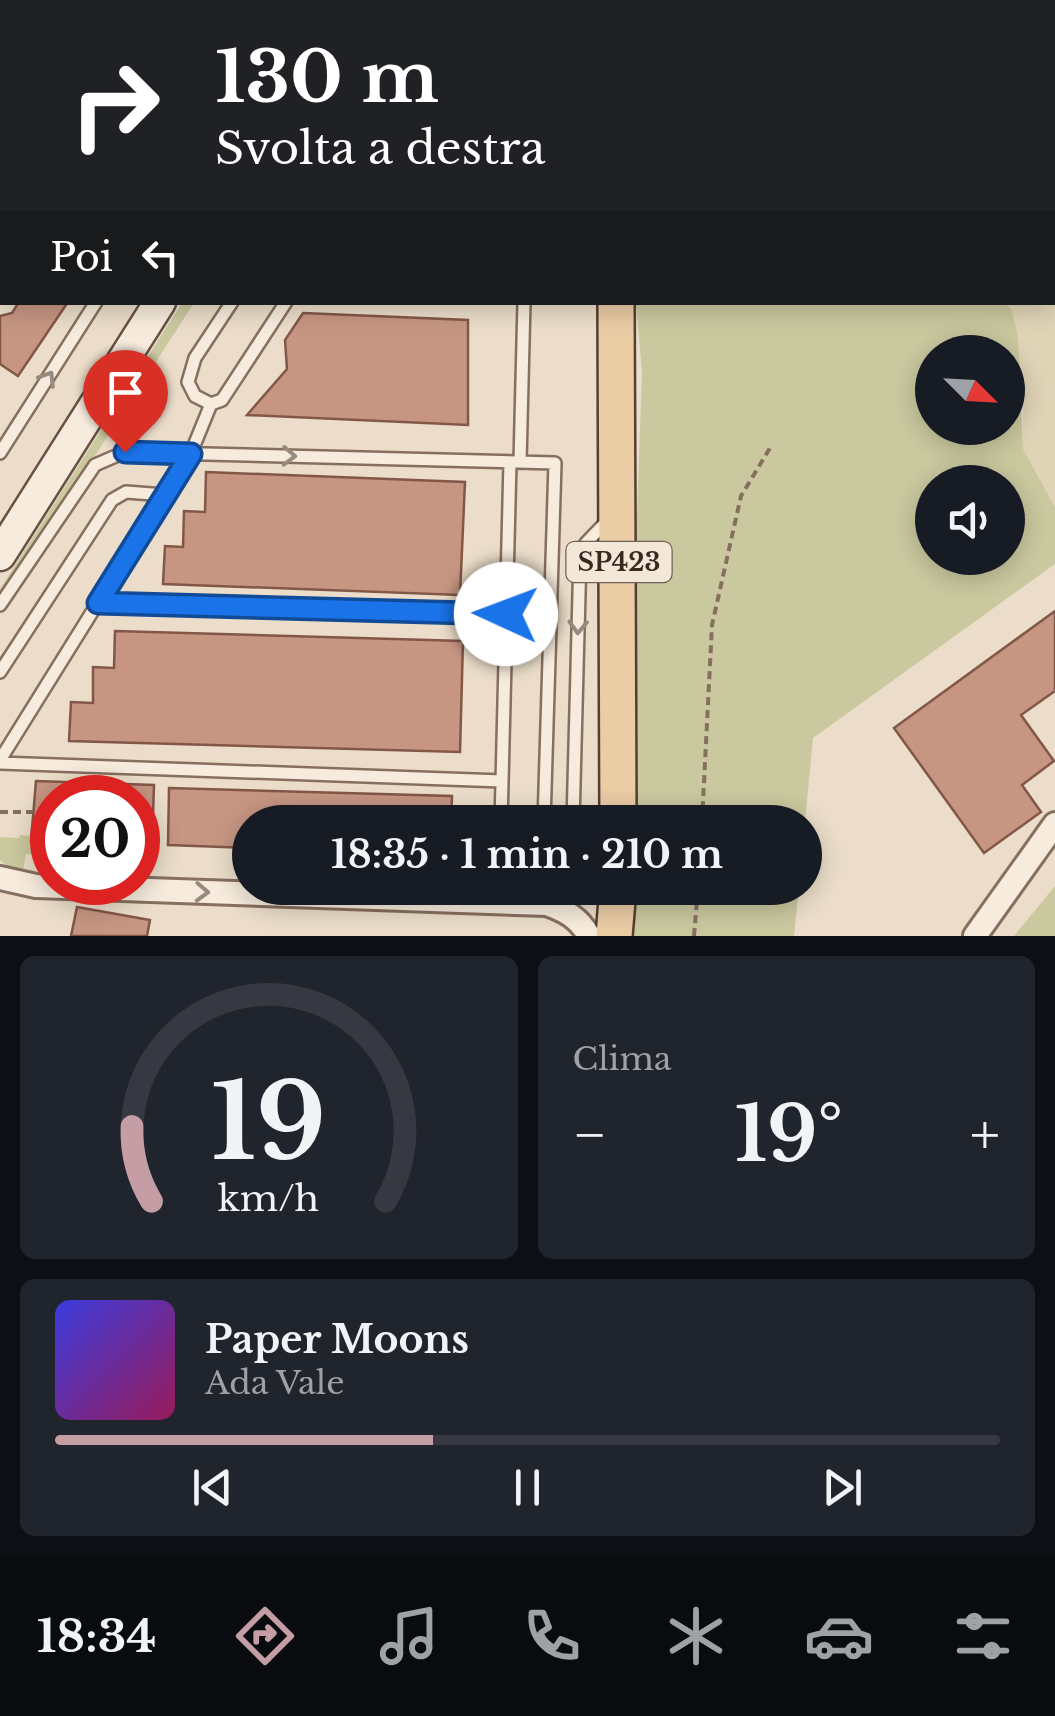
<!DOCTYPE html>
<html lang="it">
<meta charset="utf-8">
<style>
:root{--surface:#171b24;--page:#20242c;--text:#f1f3f6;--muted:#9ea1a6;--line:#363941;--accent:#c59da5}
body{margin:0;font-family:"Libre Baskerville",serif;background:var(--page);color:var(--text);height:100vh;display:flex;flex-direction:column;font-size:38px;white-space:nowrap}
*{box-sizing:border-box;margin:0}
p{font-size:32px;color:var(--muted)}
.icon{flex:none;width:55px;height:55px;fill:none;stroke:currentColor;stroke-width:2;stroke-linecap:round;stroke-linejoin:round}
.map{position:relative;height:936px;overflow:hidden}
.sheet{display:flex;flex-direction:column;gap:20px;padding:20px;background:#0d0f14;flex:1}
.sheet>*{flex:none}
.top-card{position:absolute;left:0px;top:0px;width:1055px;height:305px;box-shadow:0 5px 25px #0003;background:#202124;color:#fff;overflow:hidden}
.needle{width:65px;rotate:114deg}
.fabs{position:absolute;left:915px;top:335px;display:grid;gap:20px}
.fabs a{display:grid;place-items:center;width:110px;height:110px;border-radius:50%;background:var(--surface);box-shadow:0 5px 25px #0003;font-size:50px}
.speed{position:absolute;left:30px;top:775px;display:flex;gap:20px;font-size:50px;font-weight:700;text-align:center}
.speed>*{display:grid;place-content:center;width:130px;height:130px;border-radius:50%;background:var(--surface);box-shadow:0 5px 25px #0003;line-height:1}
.speed .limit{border:15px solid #d22;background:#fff;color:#111}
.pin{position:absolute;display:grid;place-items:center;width:85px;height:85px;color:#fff;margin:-102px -42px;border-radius:50% 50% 50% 0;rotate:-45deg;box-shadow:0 0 10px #0007}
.pin .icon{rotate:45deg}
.me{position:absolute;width:110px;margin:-55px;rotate:272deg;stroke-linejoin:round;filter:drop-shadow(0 0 8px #0008)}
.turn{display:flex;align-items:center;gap:35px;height:210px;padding:0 50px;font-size:45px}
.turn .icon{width:130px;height:130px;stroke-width:2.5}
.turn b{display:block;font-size:70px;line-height:85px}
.then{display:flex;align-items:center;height:95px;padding:0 50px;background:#0003;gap:20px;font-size:38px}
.big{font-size:75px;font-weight:700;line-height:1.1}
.sheet .card{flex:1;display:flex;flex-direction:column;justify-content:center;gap:15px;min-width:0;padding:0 35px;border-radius:15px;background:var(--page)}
.sheet .dial{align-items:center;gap:0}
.dial svg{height:260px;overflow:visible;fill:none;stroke:var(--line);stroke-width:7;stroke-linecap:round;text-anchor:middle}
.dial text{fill:var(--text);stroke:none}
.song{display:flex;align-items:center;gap:30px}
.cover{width:120px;height:120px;border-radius:15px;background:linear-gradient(135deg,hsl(240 70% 55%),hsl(330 70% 35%))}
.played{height:10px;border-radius:5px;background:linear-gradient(90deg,var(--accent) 40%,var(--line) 40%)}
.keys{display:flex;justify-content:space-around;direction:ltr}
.heat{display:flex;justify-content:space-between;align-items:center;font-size:55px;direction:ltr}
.sheet .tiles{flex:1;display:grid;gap:20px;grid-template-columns:1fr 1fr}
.card:last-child{grid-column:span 2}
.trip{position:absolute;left:232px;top:805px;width:590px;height:100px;border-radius:50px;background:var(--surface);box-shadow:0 5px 25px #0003;font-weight:700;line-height:100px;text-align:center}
.menu{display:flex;height:160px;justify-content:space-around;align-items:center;background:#090b0e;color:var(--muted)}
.menu .icon{width:70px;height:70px}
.menu .active{color:var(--accent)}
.menu b{font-size:45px;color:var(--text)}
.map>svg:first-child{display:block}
.farmland{fill:#e0d4b7}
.green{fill:#c9c89e;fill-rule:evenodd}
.building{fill:#c69682;stroke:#835747;stroke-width:2.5}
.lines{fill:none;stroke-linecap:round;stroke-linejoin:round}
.service-casing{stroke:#866f5f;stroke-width:16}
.minor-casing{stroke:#866f5f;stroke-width:28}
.secondary-casing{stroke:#685042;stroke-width:35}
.primary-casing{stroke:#553e33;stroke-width:40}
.path{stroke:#866f5f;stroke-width:4;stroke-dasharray:8 5;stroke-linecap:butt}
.service{stroke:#f6ebdc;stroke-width:11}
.minor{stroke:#f6ebdc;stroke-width:22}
.secondary{stroke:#f6ebdc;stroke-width:30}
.primary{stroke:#eacca5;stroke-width:35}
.oneway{stroke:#978a7e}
.route-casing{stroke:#114b97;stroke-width:25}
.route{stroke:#1a73e8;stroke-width:18}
.labels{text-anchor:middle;stroke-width:8;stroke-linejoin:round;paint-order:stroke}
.shield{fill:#f3e8d8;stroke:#706258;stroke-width:2.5}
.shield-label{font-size:25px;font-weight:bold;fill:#382921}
</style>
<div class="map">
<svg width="1055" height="936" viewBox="0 0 1055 936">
<rect width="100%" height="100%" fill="#ebddc9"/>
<path class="farmland" d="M864,0H1055V507L1023,449V409L1011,308L1004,303L1052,302V2Z"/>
<path class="green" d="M182,303H194L0,602V589Z
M636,303H1004L1011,308L1018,337L1023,449L1055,507V564L813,738L805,822H631V684L642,373ZM932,352H1008V428H932ZM932,482H1008V558H932Z
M20,835L31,836L32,841L52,842V856L26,854L23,871L11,869L0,860V837L19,838Z
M1055,886V936H1014Z
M631,888H799L794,936H628Z"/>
<path class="building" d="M0,0H184L2,2L0,72Z
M2,166V230L0,233V167Z
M19,302H68L18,376L0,364V316L12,313Z
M303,313L468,320V425L247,415L287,369L285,340Z
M206,472L465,482L460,595L163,584L165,546L183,547L184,511L205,512Z
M1055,611V691L1021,715L1054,761L1022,785L1041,812L984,853L894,728Z
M115,631L463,641L460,752L69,741L71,702L93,703V667L114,668Z
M36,781L154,785L152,845H138V798H52V842L31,841Z
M169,788L452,796L451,822H250V848L168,845Z
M77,907L150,920L147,936H71Z"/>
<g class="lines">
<g class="service-casing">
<path id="service" d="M0,132L2,131
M211,404L195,396L188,382L195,358L232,302
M0,453L96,302
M520,462L524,302
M98,603L506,614
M0,605L95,465L125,452L555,463L544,822
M0,672L112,500L126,492L165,495
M0,760L191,453L211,404L222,400L286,302
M0,763L502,781
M501,822L510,462
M573,822L580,555L586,543L609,519
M547,904L562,888"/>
</g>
<g class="minor-casing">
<path id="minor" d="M225,2L227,0
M0,102H2
M0,878L36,886L547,904C566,911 579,918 589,936
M975,936L1055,824"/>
</g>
<g class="secondary-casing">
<path id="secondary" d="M350,2L352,0
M0,555L160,302"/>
</g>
<g class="primary-casing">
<path id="primary" d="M536,0L537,2
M616,302L618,822
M614,936L618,888"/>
</g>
<path class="path" d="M0,812H33
M702,822L712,625L741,496L770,448
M694,936L698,888"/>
<use href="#service" class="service"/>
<use href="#minor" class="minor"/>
<use href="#secondary" class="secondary"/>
<use href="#primary" class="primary"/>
</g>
<defs><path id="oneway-chevron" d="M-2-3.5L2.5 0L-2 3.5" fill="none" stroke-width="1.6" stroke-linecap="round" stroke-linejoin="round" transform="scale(2.5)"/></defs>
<g class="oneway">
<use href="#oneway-chevron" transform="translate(48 378) rotate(-58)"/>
<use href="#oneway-chevron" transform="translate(289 456) rotate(2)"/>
<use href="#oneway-chevron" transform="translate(578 627) rotate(92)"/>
<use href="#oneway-chevron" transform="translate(202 892) rotate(2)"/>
</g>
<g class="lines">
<g class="route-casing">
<path id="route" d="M125,452L191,454L98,603L506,614"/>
</g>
<use href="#route" class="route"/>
</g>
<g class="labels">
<rect class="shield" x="566.5" y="542" width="105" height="40" rx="8"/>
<g class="shield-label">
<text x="619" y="571">SP423</text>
</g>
</g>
</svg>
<div class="fabs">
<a><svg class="needle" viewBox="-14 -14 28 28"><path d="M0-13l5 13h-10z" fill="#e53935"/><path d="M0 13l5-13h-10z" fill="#9ea1a6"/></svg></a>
<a><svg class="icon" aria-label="sound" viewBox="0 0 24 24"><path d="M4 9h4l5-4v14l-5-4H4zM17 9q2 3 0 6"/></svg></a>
</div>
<div class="speed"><div class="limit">20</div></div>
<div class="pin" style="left:125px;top:452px;background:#d93025"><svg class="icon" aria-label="arrive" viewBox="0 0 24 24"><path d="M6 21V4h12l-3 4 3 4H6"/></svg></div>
<svg class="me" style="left:506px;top:614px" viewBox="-20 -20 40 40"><circle r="19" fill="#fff"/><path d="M0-13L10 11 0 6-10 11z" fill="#1a73e8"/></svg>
<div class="trip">18:35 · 1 min · 210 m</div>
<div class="top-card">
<div class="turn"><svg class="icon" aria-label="right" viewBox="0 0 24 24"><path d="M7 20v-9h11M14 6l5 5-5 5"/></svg><div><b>130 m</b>Svolta a destra</div></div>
<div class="then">Poi<svg class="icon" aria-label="left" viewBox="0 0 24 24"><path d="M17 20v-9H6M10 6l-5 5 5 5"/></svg></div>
</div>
</div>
<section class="sheet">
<div class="tiles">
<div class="card dial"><svg viewBox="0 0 100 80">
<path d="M14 69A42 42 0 1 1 86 69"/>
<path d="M14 69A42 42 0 0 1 8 46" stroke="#c59da5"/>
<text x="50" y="56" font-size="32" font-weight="700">19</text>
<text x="50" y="72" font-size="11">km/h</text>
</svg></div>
<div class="card"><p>Clima</p>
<div class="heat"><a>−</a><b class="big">19°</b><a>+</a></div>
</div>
<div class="card">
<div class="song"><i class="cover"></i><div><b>Paper Moons</b><p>Ada Vale</p></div></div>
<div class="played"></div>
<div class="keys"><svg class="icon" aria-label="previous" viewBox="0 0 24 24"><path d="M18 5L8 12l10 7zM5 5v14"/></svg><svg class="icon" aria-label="pause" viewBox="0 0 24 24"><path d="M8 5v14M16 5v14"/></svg><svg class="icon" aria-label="next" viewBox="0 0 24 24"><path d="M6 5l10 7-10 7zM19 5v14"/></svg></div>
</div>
</div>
</section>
<nav class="menu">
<b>18:34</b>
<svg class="icon active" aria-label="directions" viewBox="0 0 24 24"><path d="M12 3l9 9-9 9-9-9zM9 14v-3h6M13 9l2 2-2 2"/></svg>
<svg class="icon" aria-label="music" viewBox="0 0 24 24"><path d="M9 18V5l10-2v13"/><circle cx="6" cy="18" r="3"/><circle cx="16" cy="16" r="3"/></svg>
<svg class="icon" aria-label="phone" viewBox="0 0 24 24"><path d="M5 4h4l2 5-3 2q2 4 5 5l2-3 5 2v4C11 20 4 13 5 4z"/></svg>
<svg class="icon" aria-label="climate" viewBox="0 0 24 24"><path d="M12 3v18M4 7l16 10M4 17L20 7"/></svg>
<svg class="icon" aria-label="car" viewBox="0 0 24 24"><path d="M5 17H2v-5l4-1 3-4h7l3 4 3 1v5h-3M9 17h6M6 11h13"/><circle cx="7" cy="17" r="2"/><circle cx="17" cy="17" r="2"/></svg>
<svg class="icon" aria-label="filters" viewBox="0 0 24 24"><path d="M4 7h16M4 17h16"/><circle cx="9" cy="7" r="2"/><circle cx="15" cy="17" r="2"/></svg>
</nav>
